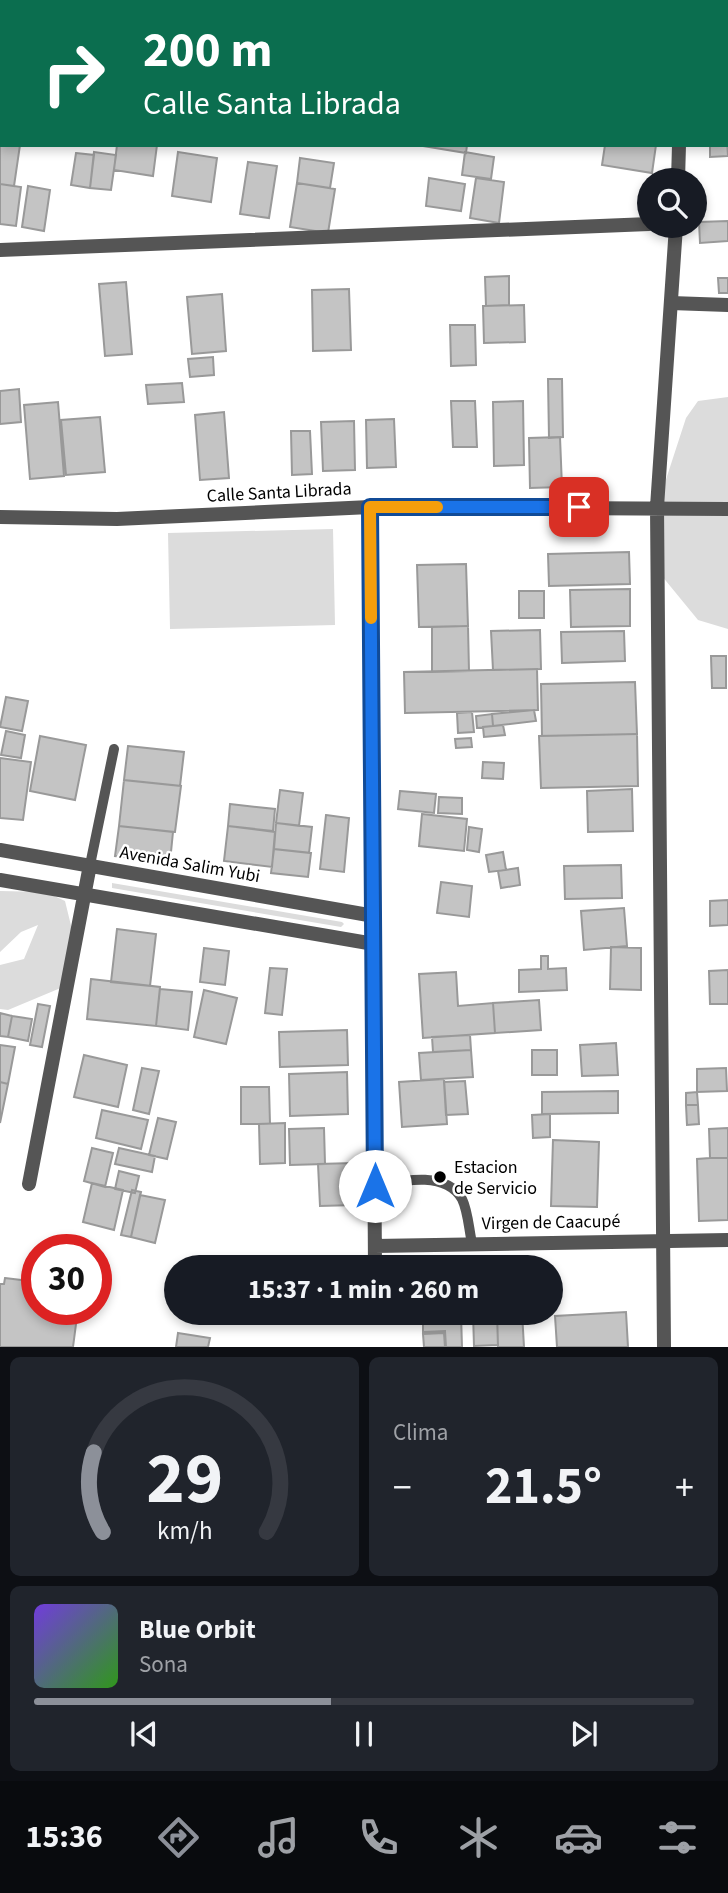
<!DOCTYPE html>
<html lang="es">
<meta charset="utf-8">
<style>
:root{--surface:#171b24;--page:#20242c;--text:#f1f3f6;--muted:#9ea1a6;--line:#363941;--accent:#8c9099}
body{margin:0;font-family:"Source Sans 3",sans-serif;background:var(--page);color:var(--text);height:100vh;display:flex;flex-direction:column;font-size:26px;white-space:nowrap}
*{box-sizing:border-box;margin:0}
p{font-size:23px;color:var(--muted)}
.icon{flex:none;width:38px;height:38px;fill:none;stroke:currentColor;stroke-width:2;stroke-linecap:round;stroke-linejoin:round}
.map{position:relative;height:1347px;overflow:hidden}
.details{display:flex;flex-direction:column;gap:10px;padding:10px;background:#0d0f14;flex:1}
.details>*{flex:none}
.banner{position:absolute;left:0px;top:0px;width:728px;height:147px;box-shadow:0 4px 10px #0003;background:#0b6e4f;color:#fff;overflow:hidden}
.controls{position:absolute;left:637px;top:168px;display:grid;gap:14px}
.controls a{display:grid;place-items:center;width:70px;height:70px;border-radius:50%;background:var(--surface);box-shadow:0 4px 10px #0003;font-size:35px}
.speed{position:absolute;left:21px;top:1234px;display:flex;gap:14px;font-size:35px;font-weight:700;text-align:center}
.speed>*{display:grid;place-content:center;width:91px;height:91px;border-radius:50%;background:var(--surface);box-shadow:0 4px 10px #0003;line-height:1}
.speed .limit{border:10px solid #d22;background:#fff;color:#111}
.pin{position:absolute;display:grid;place-items:center;width:60px;height:60px;color:#fff;margin:-30px;border-radius:14px;box-shadow:0 4px 10px #0006}
.me{position:absolute;width:77px;margin:-38px;rotate:0deg;stroke-linejoin:round;filter:drop-shadow(0 0 5px #0008)}
.turn{display:flex;align-items:center;gap:24px;height:147px;padding:0 28px;font-size:32px}
.turn .icon{width:91px;height:91px;stroke-width:2.5}
.turn b{display:block;font-size:49px;line-height:60px}
.big{font-size:52px;font-weight:700;line-height:1.1}
.details .widget{flex:1;display:flex;flex-direction:column;justify-content:center;gap:10px;min-width:0;padding:0 24px;border-radius:10px;background:var(--page)}
.details .dial{align-items:center;gap:0}
.dial svg{height:182px;overflow:visible;fill:none;stroke:var(--line);stroke-width:7;stroke-linecap:round;text-anchor:middle}
.dial text{fill:var(--text);stroke:none}
.song{display:flex;align-items:center;gap:21px}
.cover{width:84px;height:84px;border-radius:10px;background:linear-gradient(135deg,hsl(260 70% 55%),hsl(110 70% 35%))}
.played{height:7px;border-radius:4px;background:linear-gradient(90deg,var(--accent) 45%,var(--line) 45%)}
.keys{display:flex;justify-content:space-around;direction:ltr}
.heat{display:flex;justify-content:space-between;align-items:center;font-size:38px;direction:ltr}
.details .tiles{flex:1;display:grid;gap:10px;grid-template-columns:1fr 1fr}
.widget:last-child{grid-column:span 2}
.trip{position:absolute;left:164px;top:1255px;width:399px;height:70px;border-radius:35px;background:var(--surface);box-shadow:0 4px 10px #0003;font-weight:700;line-height:70px;text-align:center}
.tabs{display:flex;height:112px;justify-content:space-around;align-items:center;background:#090b0e;color:var(--muted)}
.tabs .icon{width:49px;height:49px}
.tabs .current{color:var(--accent)}
.tabs b{font-size:32px;color:var(--text)}
.map>svg:first-child{display:block}
.green{fill:#dcdcdc}
.building{fill:#c4c4c4;stroke:#999;stroke-width:2}
.lines{fill:none;stroke-linecap:round;stroke-linejoin:round}
.service{stroke:#555;stroke-width:10}
.minor{stroke:#555;stroke-width:14}
.route-casing{stroke:#114b97;stroke-width:18}
.route{stroke:#1a73e8;stroke-width:12}
.slow{stroke:#f59e0b;stroke-width:12}
.poi-dot{fill:#000;stroke:#fff;stroke-width:2.5}
.labels{text-anchor:middle;stroke-width:5;stroke-linejoin:round;paint-order:stroke}
.street-label{font-size:18px;fill:#000;stroke:#fff}
.poi-label{font-size:18px;fill:#000;stroke:#fff;text-anchor:start}
</style>
<div class="map">
<svg width="728" height="1347" viewBox="0 0 728 1347">
<rect width="100%" height="100%" fill="#fff"/>
<path class="green" d="M728,397V629L698,620L657,570V507L686,418L698,401Z
M333,529L335,625L170,629L168,533Z
M112,883L342,922L344,924L341,927L112,888Z
M0,891L46,892L65,901L77,950L63,987L8,1010L0,1009V965L24,959L38,925L21,932L0,952Z"/>
<path class="building" d="M726,126L728,156L710,157V145H726Z
M0,136L2,145H20L14,186L0,184Z
M117,145H157L153,176L114,170Z
M417,145H467L466,153Z
M605,145H656L652,173L602,165Z
M94,152L116,155L111,190L90,188Z
M178,152L217,158L211,202L172,196Z
M465,152L494,157L491,179L462,175Z
M76,153L94,155L90,188L71,185Z
M300,158L334,163L330,188L297,183Z
M248,162L277,166L269,218L240,214Z
M429,178L465,184L461,211L426,206Z
M476,178L504,182L499,223L470,218Z
M297,183L335,189L328,233L290,227Z
M0,184L21,187L16,226L0,224Z
M28,186L50,190L44,231L22,227Z
M728,221V241L700,243L699,222Z
M509,276V305L486,306L485,277Z
M718,278H728V293H719Z
M126,282L132,354L105,356L99,284Z
M349,289L351,350L313,351L312,290Z
M222,294L226,351L192,354L187,297Z
M524,305L525,342L484,343L483,306Z
M450,325H475L476,365L451,366Z
M213,357L214,375L190,377L188,359Z
M548,379H562L563,437L549,438Z
M182,383L184,402L148,404L146,385Z
M19,389L21,422L0,424V391Z
M451,401H475L477,447H453Z
M523,401L524,465L494,466L493,402Z
M58,402L64,476L30,479L24,405Z
M224,412L229,478L200,480L195,415Z
M100,417L105,472L66,475L61,420Z
M394,419L396,467L367,468L366,420Z
M354,421L355,470L323,471L321,422Z
M291,431H310L312,474L292,475Z
M560,437L562,487L530,488L529,438Z
M629,552L630,584L549,586L548,554Z
M466,564L468,626L419,627L417,565Z
M630,589V626L571,627L570,590Z
M519,591H544V618H519Z
M468,626L469,671L432,672V627Z
M540,630L541,669L493,670L491,631Z
M624,631L625,661L562,663L561,632Z
M711,656H726V688H712Z
M537,669L538,710L405,713L404,672Z
M635,682L637,734L542,736L541,684Z
M6,697L28,701L22,731L0,727Z
M534,710L536,721L493,726L492,714Z
M472,712L474,732L458,733L457,713Z
M492,714L493,726L477,728L476,716Z
M503,725L505,735L484,737L483,727Z
M6,731L25,735L21,758L1,755Z
M637,734L638,786L541,788L539,736Z
M40,736L86,745L75,800L30,791Z
M471,738L472,747L456,748L455,739Z
M128,746L184,752L180,786L124,780Z
M0,758L31,762L23,820L0,818Z
M483,762L504,763L503,779L482,778Z
M124,780L181,786L175,832L119,826Z
M632,789L633,831L588,832L587,791Z
M280,790L303,793L299,826L276,823Z
M400,791L436,794L434,813L398,809Z
M439,797L462,798V814L438,813Z
M230,804L275,809L273,831L228,826Z
M422,814L467,819L464,851L419,846Z
M326,815L349,818L344,872L320,869Z
M276,823L312,827L309,853L274,849Z
M119,826L173,832L170,862L115,856Z
M228,826L275,832L272,867L224,861Z
M469,827L482,829L479,852L467,850Z
M274,849L311,853L308,877L271,873Z
M503,852L506,870L489,872L486,855Z
M621,865L622,898L565,899L564,866Z
M518,868L520,885L501,888L498,871Z
M441,882L472,886L469,917L437,913Z
M728,900V925L710,926V901Z
M624,908L627,946L584,950L581,911Z
M117,929L156,934L150,986L111,982Z
M611,947L641,948V990L610,989Z
M204,948L229,951L225,985L200,982Z
M541,956H548V969L566,968L567,990L519,992V970L541,969Z
M270,968L287,969L282,1015L265,1013Z
M728,970V1004H710L709,971Z
M456,972L458,1006L493,1003L495,1033L423,1038L419,974Z
M91,979L160,987L156,1026L87,1019Z
M160,989L192,992L188,1030L156,1026Z
M204,990L237,998L226,1044L194,1037Z
M539,1000L541,1030L495,1033L493,1003Z
M38,1004L50,1006L42,1047L30,1045Z
M0,1013L12,1016L8,1037L0,1036Z
M12,1016L32,1019L28,1041L8,1037Z
M347,1030L348,1065L280,1067L279,1032Z
M470,1035L471,1050L433,1052L432,1037Z
M616,1043L618,1075L582,1076L580,1045Z
M0,1045L15,1047L8,1084L0,1082Z
M471,1050L473,1077L421,1080L419,1053Z
M532,1050H557V1075H532Z
M84,1055L127,1065L118,1107L74,1097Z
M142,1068L159,1071L149,1114L133,1110Z
M726,1068L727,1091L697,1092V1069Z
M347,1072L348,1114L290,1116L289,1074Z
M444,1079L447,1124L402,1127L399,1082Z
M465,1081L468,1114L446,1115L444,1082Z
M0,1082L8,1084L0,1123Z
M241,1087H269L270,1124H241Z
M618,1091V1113L542,1114V1092Z
M697,1092L698,1105H686V1093Z
M686,1105H698L699,1124L687,1125Z
M102,1110L148,1120L141,1149L96,1138Z
M550,1114V1137L533,1138L532,1115Z
M158,1118L176,1122L167,1159L149,1155Z
M285,1123V1163L260,1164L259,1124Z
M324,1128L325,1164L290,1165L289,1129Z
M728,1128V1158H710L709,1129Z
M553,1140L599,1142L597,1207L551,1206Z
M92,1148L113,1153L105,1187L84,1181Z
M119,1148L155,1156L152,1172L115,1164Z
M710,1158H728V1220L699,1221L697,1159Z
M354,1163L355,1205L320,1206L318,1164Z
M119,1171L139,1176L135,1193L115,1189Z
M92,1183L123,1190L114,1230L83,1222Z
M132,1190L141,1192L131,1237L121,1235Z
M140,1195L165,1200L155,1243L131,1237Z
M5,1278L37,1282V1309H78L73,1347H0V1284H4Z
M423,1312H502L497,1313L498,1345L474,1346L473,1313L461,1314L462,1347H446L445,1331L423,1332Z
M522,1312L524,1347H498L497,1313Z
M626,1312L628,1347H557L555,1316Z
M178,1333L210,1338L208,1347H176Z
M444,1333L445,1347H424L423,1334Z"/>
<g class="lines">
<path class="service" d="M90,865L114,749
M375,1186C401,1181 445,1170 462,1199C468,1211 469,1230 472,1243"/>
<path class="minor" d="M691,2V0
M0,11H2
M726,82H728
M678,180L679,145
M0,250L649,224
M671,303L728,305
M370,507L375,1267
M0,517L117,519L370,507L728,509
M0,850L374,916
M0,880L374,944
M29,1184L90,865
M375,1246L728,1240
M664,1347L657,507L676,226"/>
</g>
<g class="lines">
<g class="route-casing">
<path id="route" d="M375,1186L370,507H579"/>
</g>
<use href="#route" class="route"/>
<path class="slow" d="M371,618L370,507H437"/>
</g>
<circle class="poi-dot" cx="440" cy="1177" r="7"/>
<g class="labels">
<g class="street-label">
<text transform="translate(279 492) rotate(-3)" y="6">Calle Santa Librada</text>
<text transform="translate(190 864) rotate(10)" y="6">Avenida Salim Yubi</text>
<text transform="translate(551 1222) rotate(-1)" y="6">Virgen de Caacupé</text>
</g>
<g class="poi-label">
<text x="454" y="1173">Estacion<tspan x="454" dy="21">de Servicio</tspan></text>
</g>
</g>
</svg>
<div class="controls">
<a><svg class="icon" aria-label="search" viewBox="0 0 24 24"><circle cx="10" cy="10" r="6"/><path d="M15 15l6 6"/></svg></a>
</div>
<div class="speed"><div class="limit">30</div></div>
<div class="pin" style="left:579px;top:507px;background:#d93025"><svg class="icon" aria-label="arrive" viewBox="0 0 24 24"><path d="M6 21V4h12l-3 4 3 4H6"/></svg></div>
<svg class="me" style="left:375px;top:1186px" viewBox="-20 -20 40 40"><circle r="19" fill="#fff"/><path d="M0-13L10 11 0 6-10 11z" fill="#1a73e8"/></svg>
<div class="trip">15:37 · 1 min · 260 m</div>
<div class="banner">
<div class="turn"><svg class="icon" aria-label="right" viewBox="0 0 24 24"><path d="M7 20v-9h11M14 6l5 5-5 5"/></svg><div><b>200 m</b>Calle Santa Librada</div></div>
</div>
</div>
<section class="details">
<div class="tiles">
<div class="widget dial"><svg viewBox="0 0 100 80">
<path d="M14 69A42 42 0 1 1 86 69"/>
<path d="M14 69A42 42 0 0 1 10 34" stroke="#8c9099"/>
<text x="50" y="56" font-size="32" font-weight="700">29</text>
<text x="50" y="72" font-size="11">km/h</text>
</svg></div>
<div class="widget"><p>Clima</p>
<div class="heat"><a>−</a><b class="big">21.5°</b><a>+</a></div>
</div>
<div class="widget">
<div class="song"><i class="cover"></i><div><b>Blue Orbit</b><p>Sona</p></div></div>
<div class="played"></div>
<div class="keys"><svg class="icon" aria-label="previous" viewBox="0 0 24 24"><path d="M18 5L8 12l10 7zM5 5v14"/></svg><svg class="icon" aria-label="pause" viewBox="0 0 24 24"><path d="M8 5v14M16 5v14"/></svg><svg class="icon" aria-label="next" viewBox="0 0 24 24"><path d="M6 5l10 7-10 7zM19 5v14"/></svg></div>
</div>
</div>
</section>
<nav class="tabs">
<b>15:36</b>
<svg class="icon current" aria-label="directions" viewBox="0 0 24 24"><path d="M12 3l9 9-9 9-9-9zM9 14v-3h6M13 9l2 2-2 2"/></svg>
<svg class="icon" aria-label="music" viewBox="0 0 24 24"><path d="M9 18V5l10-2v13"/><circle cx="6" cy="18" r="3"/><circle cx="16" cy="16" r="3"/></svg>
<svg class="icon" aria-label="phone" viewBox="0 0 24 24"><path d="M5 4h4l2 5-3 2q2 4 5 5l2-3 5 2v4C11 20 4 13 5 4z"/></svg>
<svg class="icon" aria-label="climate" viewBox="0 0 24 24"><path d="M12 3v18M4 7l16 10M4 17L20 7"/></svg>
<svg class="icon" aria-label="car" viewBox="0 0 24 24"><path d="M5 17H2v-5l4-1 3-4h7l3 4 3 1v5h-3M9 17h6M6 11h13"/><circle cx="7" cy="17" r="2"/><circle cx="17" cy="17" r="2"/></svg>
<svg class="icon" aria-label="filters" viewBox="0 0 24 24"><path d="M4 7h16M4 17h16"/><circle cx="9" cy="7" r="2"/><circle cx="15" cy="17" r="2"/></svg>
</nav>
